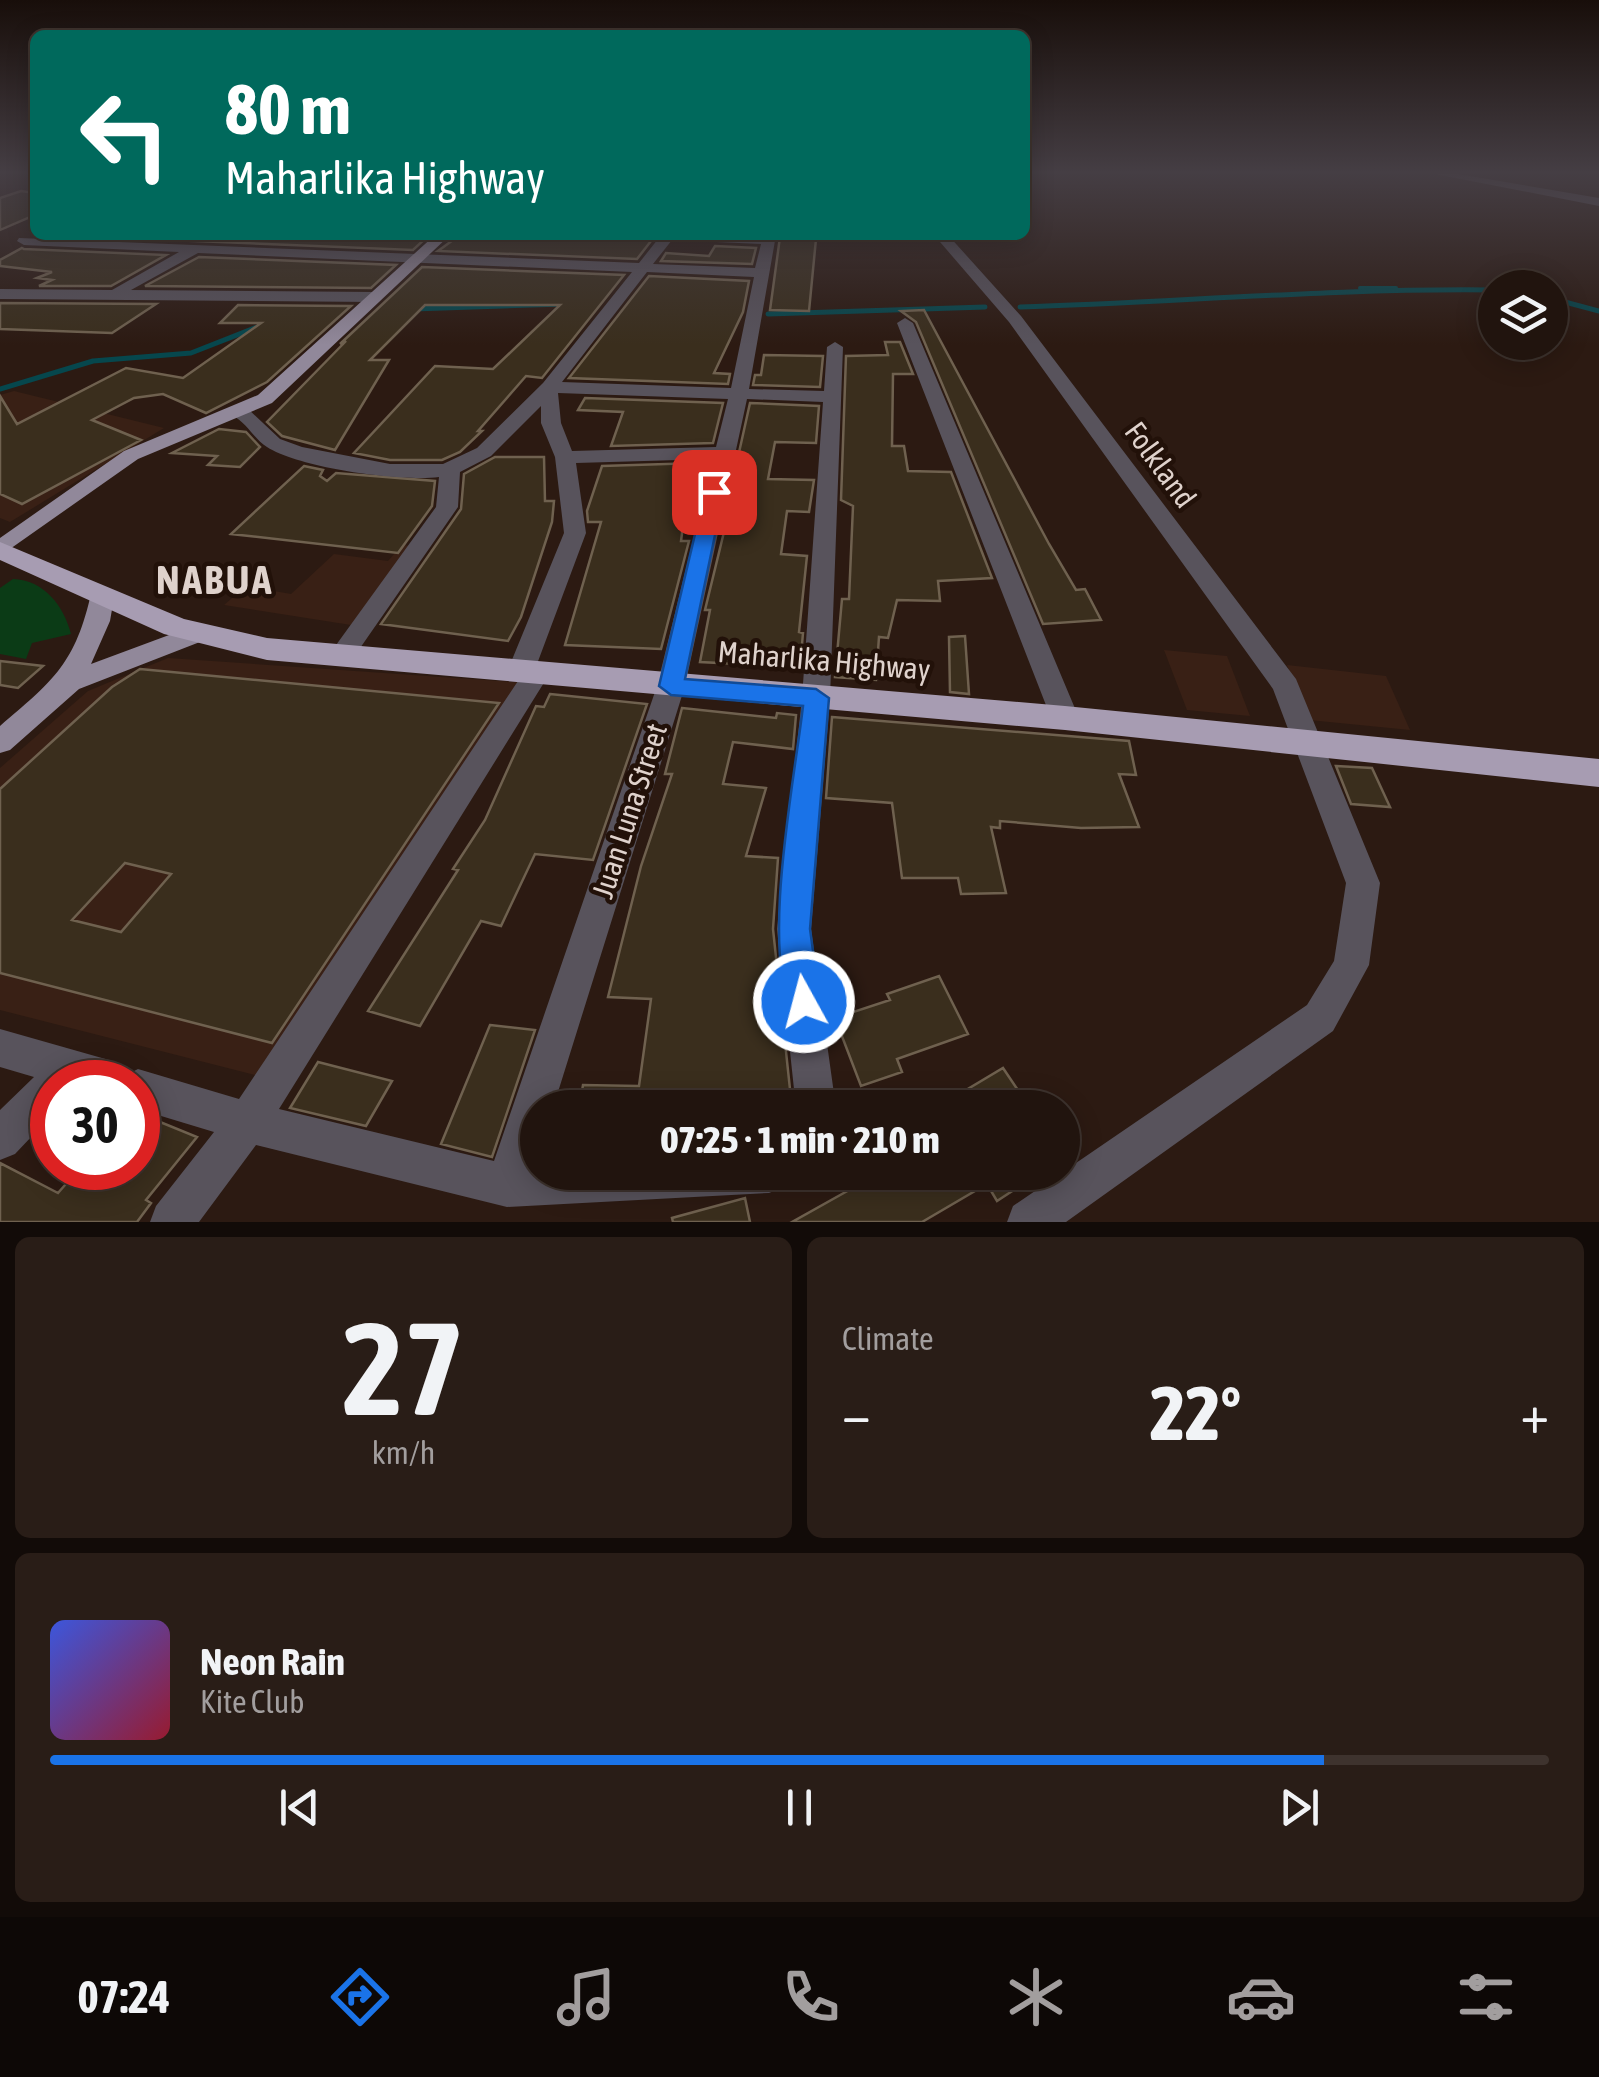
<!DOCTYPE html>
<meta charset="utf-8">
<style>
:root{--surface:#21140e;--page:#291d17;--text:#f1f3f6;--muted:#a29e9e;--line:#3e332e;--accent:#1a73e8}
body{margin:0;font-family:"Asap Condensed",sans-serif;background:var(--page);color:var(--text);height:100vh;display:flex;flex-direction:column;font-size:38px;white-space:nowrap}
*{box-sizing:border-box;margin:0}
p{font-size:32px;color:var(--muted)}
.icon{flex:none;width:55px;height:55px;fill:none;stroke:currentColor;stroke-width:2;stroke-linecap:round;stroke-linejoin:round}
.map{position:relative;height:1222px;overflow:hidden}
.details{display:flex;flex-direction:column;gap:15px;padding:15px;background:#120b08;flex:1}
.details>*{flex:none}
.guide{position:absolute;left:30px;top:30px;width:1000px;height:210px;border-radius:15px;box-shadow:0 5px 25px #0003,0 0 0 2px var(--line);background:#00695c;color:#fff;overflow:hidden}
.buttons{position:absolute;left:1478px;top:270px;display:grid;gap:20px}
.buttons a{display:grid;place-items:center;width:90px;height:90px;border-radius:50%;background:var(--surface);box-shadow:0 5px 25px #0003,0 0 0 2px var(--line);font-size:50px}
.speed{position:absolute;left:30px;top:1060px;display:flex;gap:20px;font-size:50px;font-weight:700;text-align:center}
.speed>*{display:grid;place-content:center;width:130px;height:130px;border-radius:50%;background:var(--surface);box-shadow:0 5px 25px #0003,0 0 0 2px var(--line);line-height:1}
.speed .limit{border:15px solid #d22;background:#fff;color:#111}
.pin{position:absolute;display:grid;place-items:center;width:85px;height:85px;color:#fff;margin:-42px;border-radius:20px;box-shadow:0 5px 15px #0006}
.me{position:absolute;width:110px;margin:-55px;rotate:353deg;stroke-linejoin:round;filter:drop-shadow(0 0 8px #0008)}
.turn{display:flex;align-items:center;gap:35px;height:210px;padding:0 30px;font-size:45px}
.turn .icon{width:130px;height:130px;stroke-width:2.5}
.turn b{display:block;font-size:70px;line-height:85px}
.big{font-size:75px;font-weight:800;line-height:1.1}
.details .card{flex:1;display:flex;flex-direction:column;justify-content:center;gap:15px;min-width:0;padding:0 35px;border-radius:15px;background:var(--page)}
.details .dial{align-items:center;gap:0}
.dial b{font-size:130px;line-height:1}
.song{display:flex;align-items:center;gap:30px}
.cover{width:120px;height:120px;border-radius:15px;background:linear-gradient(135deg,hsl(230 70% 55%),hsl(350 70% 35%))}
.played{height:10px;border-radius:5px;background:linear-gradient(90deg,var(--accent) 85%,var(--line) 85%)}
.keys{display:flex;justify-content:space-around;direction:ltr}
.heat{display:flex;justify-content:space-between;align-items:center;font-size:55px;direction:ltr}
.details .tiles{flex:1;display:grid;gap:15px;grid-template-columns:1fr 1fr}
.card:last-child{grid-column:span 2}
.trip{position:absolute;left:520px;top:1090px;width:560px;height:100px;border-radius:50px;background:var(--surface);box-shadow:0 5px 25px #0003,0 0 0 2px var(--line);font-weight:800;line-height:100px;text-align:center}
.tab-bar{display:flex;height:160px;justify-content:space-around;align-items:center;background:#0d0806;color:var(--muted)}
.tab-bar .icon{width:70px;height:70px}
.tab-bar .current{color:var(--accent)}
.tab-bar b{font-size:45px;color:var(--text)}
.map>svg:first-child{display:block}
.built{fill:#392015}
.green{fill:#0b3b16}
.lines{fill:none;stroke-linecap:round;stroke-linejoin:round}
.stream-far1{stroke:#06474d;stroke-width:4}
.stream{stroke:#06474d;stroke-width:5}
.building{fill:#3a2e1d;stroke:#6f614f;stroke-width:2.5;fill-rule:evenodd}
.minor{fill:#58535c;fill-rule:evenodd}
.major{fill:#91889a;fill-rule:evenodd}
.highway{fill:#a79cb2;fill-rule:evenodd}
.route{fill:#1a73e8;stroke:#114b97;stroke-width:2.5}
.labels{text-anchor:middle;stroke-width:9;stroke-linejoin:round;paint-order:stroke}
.street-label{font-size:30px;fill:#dfd2cc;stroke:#221109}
.district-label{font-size:40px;font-weight:bold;letter-spacing:2.5px;fill:#dfd2cc;stroke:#221109}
</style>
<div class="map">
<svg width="1599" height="1222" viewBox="0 0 1599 1222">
<rect width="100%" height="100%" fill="#2c1a12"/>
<path class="built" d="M14,391L164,428L10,522L0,518V395Z
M402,545L413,546L351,625L224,605L246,586L291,594L334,554L388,561Z
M1164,650L1227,656L1250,716L1187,710Z
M168,658L542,684L275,1080L0,1010V768L88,691Z
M1287,665L1386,676L1410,730L1309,720Z"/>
<path class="green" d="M13,579C44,580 64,606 71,634L32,643L26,659L0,654V588Z"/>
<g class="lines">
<path class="stream-far1" d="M1360,288H1396"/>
<path class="stream" d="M1550,298L1599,311
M1020,307C1179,302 1337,288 1495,290
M413,309L564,304
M768,314L985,307
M0,389L93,361L191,353L265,324"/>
</g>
<path class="building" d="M21,191L35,193V215L0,230V198Z
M48,235H369L427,237L413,250Z
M460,235H603L651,241L637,259L438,251Z
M807,235L816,239L809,311L770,310L780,237Z
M715,246L756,248L752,264L661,261L666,253L709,256Z
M22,248L24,249L166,255L111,286H39L52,280L37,278L52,272L0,266V260Z
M199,257L396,265L371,288L145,286Z
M422,267L624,275L542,378L526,376L478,431H482L460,452L442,460H390L354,453L435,366L493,369L560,305H425L370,360H389L335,450L282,436L267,422L346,341L340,344Z
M649,276L749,281L743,312L714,373L730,374L728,384L569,378Z
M0,303H1L156,304L112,333L0,329Z
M238,305L351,306L267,382L206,413L163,394L134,398L92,420L141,440L22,504L0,494V396L17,424L126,368L183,378L261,323H220Z
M924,310L1049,544L1076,590L1085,589L1101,620L1043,624L916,322L901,311Z
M885,342H900L913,374H893L892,446H904L908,471L951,472L992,578L938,581L940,601L897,600L888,638L879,637L876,680L835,677L842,599H849L853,506L841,500L846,356L888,355Z
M764,355L823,356L820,387L753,385L755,375H761Z
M585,398L723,403L713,443L611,446L623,412L578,410Z
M750,403L819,406L816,443L775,442L768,479L814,480L809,512L787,511L781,554L807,556L799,632L803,633L800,667L700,662L710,610H705L742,458L738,457Z
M219,429L246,432L260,447L240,467L208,465L217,456L172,453Z
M495,457H544L545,501H554L552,522L521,617L508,641L381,624L461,509L464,474Z
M698,463L696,474H690L681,541H689L661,649L565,645L601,522H588L587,511L602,466Z
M304,466L323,470L320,476L327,481L336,473L435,481L432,506L398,553L231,534Z
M965,636L969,694L950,692L949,637Z
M0,661L43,666L18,688L0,685Z
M140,669L499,703L272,1043L0,973V789L112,687ZM125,863L171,874L121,932L72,920Z
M550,694L647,704L593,860L535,854L501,926L481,921L420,1026L368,1011L458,870L453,869L485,820L536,706L544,707Z
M682,708L776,718L777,713L796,715L793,749L733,742L723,784L766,788L746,856L778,858L773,929L792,1108H579L583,1085L639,1086L651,999L608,997L641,866L672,774H665Z
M832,717L1129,741L1136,775L1119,774L1139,827L1081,828L1000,821V828L991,827L1006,893L961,894L958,878H902L892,803L826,798Z
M1336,766L1372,768L1390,807L1351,804Z
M939,976L968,1034L897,1059L902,1072L861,1086L835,1018L890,1000L887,994Z
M490,1025L535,1030L492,1157L441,1144Z
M318,1062L392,1081L366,1126L290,1108Z
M1003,1068L1030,1108H936Z
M138,1113L197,1137L146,1200L151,1203L137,1222H0V1163L58,1193L80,1168L91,1173L96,1168H138Z
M852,1172H1041L997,1201L987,1184L922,1222H792L858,1185Z
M745,1198L750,1222H673L672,1218Z"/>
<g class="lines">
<path class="minor" d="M1435,174H1458L1599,198V206Z
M640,235H776L749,389L824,391L827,347L835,342L843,347L830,698L811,929L836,1108H796L777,929L802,698L823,402L747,399L685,686L553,1108H538V1172H790L784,1187L769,1193L507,1207L256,1145L199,1222H150L156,1206L214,1132L138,1109V1082H52V1115L15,1154L0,1160V1110L34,1077L0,1067V1029L116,1062L132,1072L138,1069L239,1099L518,681L507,672L564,533L555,457L541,423V406L491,456L460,472L458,507L349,664H331L327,658L331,652L436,507L439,477C402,482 299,468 267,447C254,439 247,423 232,415V407H246L280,439L302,447L390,464H443L477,448L543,383L632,272L198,253L131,290L375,292L383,297L375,302L0,299V289L112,290L179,252L24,245L17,241L19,238L639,263L658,239ZM672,240L761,244L755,268L653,264ZM647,272L754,277L731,388L562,382ZM558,393L728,399L716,447L572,451L561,423ZM713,459L657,686L494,1161L279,1109L550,673L547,666L537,664L586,533L576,463Z
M934,235H948L1021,316L1296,679L1380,883L1369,965L1333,1031L1066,1222H1007L1013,1206L1307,1005L1334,961L1346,883L1273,689L1009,322Z
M905,318L913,323L1079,718L1075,725H1055L1051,718L897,323Z"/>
<path class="major" d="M435,235H450L272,403L138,459L0,556V538L124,451L258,395Z
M102,590L114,598L110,621L91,664L196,625L209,634L205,640L79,689L10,750L0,753V726C50,683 74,666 90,598Z"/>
<path class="highway" d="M0,542L184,619L267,638L1065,706L1599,759V787L1065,730L267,660L164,634L0,560Z"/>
</g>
<linearGradient id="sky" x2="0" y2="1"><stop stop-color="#180e0a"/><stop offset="0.5" stop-color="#453e44"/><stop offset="1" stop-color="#453e44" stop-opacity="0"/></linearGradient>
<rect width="1599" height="345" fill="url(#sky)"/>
<path class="route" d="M714,486L724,492L685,679L816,689L829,698L810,929L820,1002L815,1014L804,1019L792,1014C761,944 794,784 803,706L671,695L659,686L705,492Z"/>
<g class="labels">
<g class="street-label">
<text transform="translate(1160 465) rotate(54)" y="10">Folkland</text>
<text transform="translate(824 661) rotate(5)" y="10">Maharlika Highway</text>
<text transform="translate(630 811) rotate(-72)" y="10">Juan Luna Street</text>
</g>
<g class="district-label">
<text x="215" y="594">NABUA</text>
</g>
</g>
</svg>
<div class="buttons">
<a><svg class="icon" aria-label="layers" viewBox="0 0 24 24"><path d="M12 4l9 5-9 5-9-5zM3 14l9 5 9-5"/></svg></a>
</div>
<div class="speed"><div class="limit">30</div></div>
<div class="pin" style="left:714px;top:492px;background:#d93025"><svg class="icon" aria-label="arrive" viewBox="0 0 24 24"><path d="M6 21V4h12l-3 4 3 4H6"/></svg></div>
<svg class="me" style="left:804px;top:1002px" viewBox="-20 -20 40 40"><circle r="17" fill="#1a73e8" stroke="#fff" stroke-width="3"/><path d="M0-11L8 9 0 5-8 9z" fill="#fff"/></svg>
<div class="trip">07:25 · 1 min · 210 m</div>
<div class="guide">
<div class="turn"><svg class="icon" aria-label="left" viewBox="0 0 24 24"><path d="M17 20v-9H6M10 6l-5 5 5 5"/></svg><div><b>80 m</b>Maharlika Highway</div></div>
</div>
</div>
<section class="details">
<div class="tiles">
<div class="card dial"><b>27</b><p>km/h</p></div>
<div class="card"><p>Climate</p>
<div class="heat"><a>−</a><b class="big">22°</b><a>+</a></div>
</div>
<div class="card">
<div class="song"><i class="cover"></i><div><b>Neon Rain</b><p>Kite Club</p></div></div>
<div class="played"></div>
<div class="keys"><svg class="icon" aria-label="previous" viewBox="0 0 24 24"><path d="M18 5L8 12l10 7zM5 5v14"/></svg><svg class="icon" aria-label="pause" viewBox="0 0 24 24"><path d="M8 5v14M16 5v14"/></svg><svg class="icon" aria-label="next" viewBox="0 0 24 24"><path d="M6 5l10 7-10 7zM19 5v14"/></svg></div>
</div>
</div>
</section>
<nav class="tab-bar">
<b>07:24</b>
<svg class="icon current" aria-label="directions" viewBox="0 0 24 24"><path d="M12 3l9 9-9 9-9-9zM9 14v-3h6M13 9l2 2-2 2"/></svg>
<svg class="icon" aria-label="music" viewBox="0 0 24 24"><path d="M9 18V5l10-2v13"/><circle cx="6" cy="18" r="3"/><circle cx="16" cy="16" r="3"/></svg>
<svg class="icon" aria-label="phone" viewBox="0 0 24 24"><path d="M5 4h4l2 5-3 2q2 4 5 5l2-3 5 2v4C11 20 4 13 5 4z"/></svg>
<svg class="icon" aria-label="climate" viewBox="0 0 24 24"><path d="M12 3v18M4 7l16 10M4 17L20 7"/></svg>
<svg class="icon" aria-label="car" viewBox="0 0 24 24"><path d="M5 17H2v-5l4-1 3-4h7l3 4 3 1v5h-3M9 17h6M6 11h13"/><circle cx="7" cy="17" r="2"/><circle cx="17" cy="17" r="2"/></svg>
<svg class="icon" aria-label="filters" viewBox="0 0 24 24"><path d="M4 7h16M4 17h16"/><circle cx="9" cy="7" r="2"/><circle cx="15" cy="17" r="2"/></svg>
</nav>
